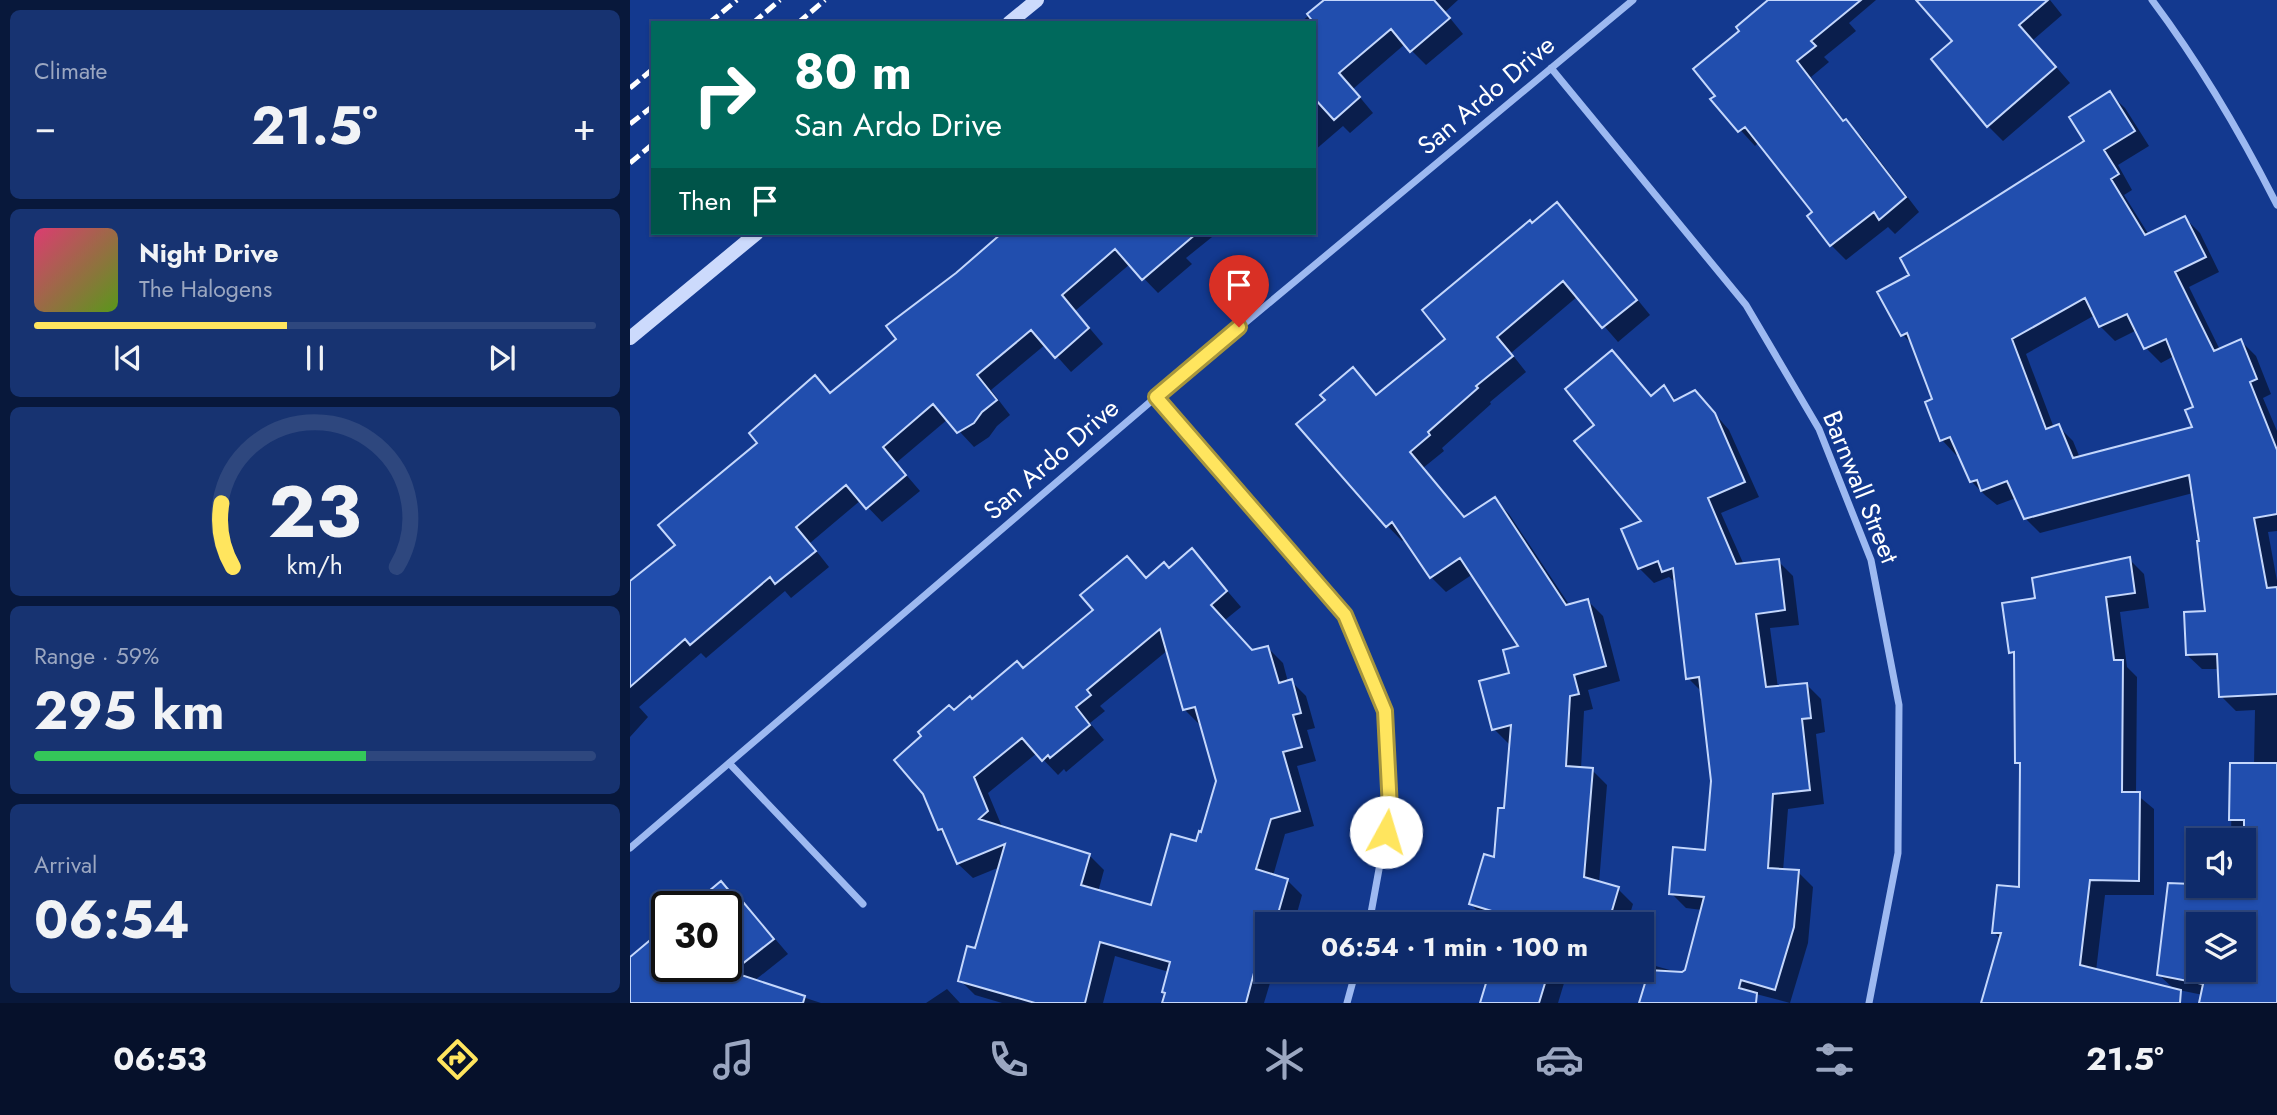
<!DOCTYPE html>
<meta charset="utf-8">
<style>
:root{--surface:#0e2b6b;--page:#173371;--text:#f1f3f6;--muted:#9ba7c1;--line:#2e477e;--accent:#ffe55e}
body{margin:0;font-family:Jost,sans-serif;background:var(--page);color:var(--text);height:100vh;display:flex;flex-direction:column;font-size:26px;white-space:nowrap}
*{box-sizing:border-box;margin:0}
p{font-size:23px;color:var(--muted)}
.icon{flex:none;width:38px;height:38px;fill:none;stroke:currentColor;stroke-width:2;stroke-linecap:round;stroke-linejoin:round}
.map{position:relative;flex:1;overflow:hidden}
.panel{display:flex;flex-direction:column;gap:10px;padding:10px;background:#08183b;width:630px}
.panel>*{flex:none}
.top-card{position:absolute;left:21px;top:21px;width:665px;height:214px;border-radius:0px;box-shadow:0 2px 5px #0004,0 0 0 2px var(--line);background:#00695c;color:#fff;overflow:hidden}
.buttons{position:absolute;left:1556px;top:828px;display:grid;gap:14px}
.buttons a{display:grid;place-items:center;width:70px;height:70px;border-radius:0px;background:var(--surface);box-shadow:0 2px 5px #0004,0 0 0 2px var(--line);font-size:35px}
.speed{position:absolute;left:21px;top:891px;display:flex;gap:14px;font-size:35px;font-weight:700;text-align:center}
.speed>*{display:grid;place-content:center;width:91px;height:91px;border-radius:50%;background:var(--surface);box-shadow:0 2px 5px #0004,0 0 0 2px var(--line);line-height:1}
.speed .limit{border:4px solid #111;border-radius:10px;background:#fff;color:#111}
.pin{position:absolute;display:grid;place-items:center;width:60px;height:60px;color:#fff;margin:-72px -30px;border-radius:50% 50% 50% 0;rotate:-45deg;box-shadow:0 0 7px #0007}
.pin .icon{rotate:45deg}
.me{position:absolute;width:77px;margin:-38px;rotate:6deg;stroke-linejoin:round;filter:drop-shadow(0 0 5px #0008)}
.turn{display:flex;align-items:center;gap:24px;height:147px;padding:0 28px;font-size:32px}
.turn .icon{width:91px;height:91px;stroke-width:2.5}
.turn b{display:block;font-size:49px;line-height:60px}
.then{display:flex;align-items:center;height:66px;padding:0 28px;background:#0003;gap:14px;font-size:26px}
.big{font-size:52px;font-weight:700;line-height:1.1}
.panel .widget{flex:1;display:flex;flex-direction:column;justify-content:center;gap:10px;min-width:0;padding:0 24px;border-radius:10px;background:var(--page)}
.panel .dial{align-items:center;gap:0}
.dial svg{height:182px;overflow:visible;fill:none;stroke:var(--line);stroke-width:7;stroke-linecap:round;text-anchor:middle}
.dial text{fill:var(--text);stroke:none}
.song{display:flex;align-items:center;gap:21px}
.cover{width:84px;height:84px;border-radius:10px;background:linear-gradient(135deg,hsl(340 70% 55%),hsl(90 70% 35%))}
.played{height:7px;border-radius:4px;background:linear-gradient(90deg,var(--accent) 45%,var(--line) 45%)}
.keys{display:flex;justify-content:space-around;direction:ltr}
.heat{display:flex;justify-content:space-between;align-items:center;font-size:38px;direction:ltr}
.charge{height:10px;border-radius:5px;background:linear-gradient(90deg,#34c759 59%,var(--line) 0)}
.trip{position:absolute;left:625px;top:912px;width:399px;height:70px;border-radius:0px;background:var(--surface);box-shadow:0 2px 5px #0004,0 0 0 2px var(--line);font-weight:700;line-height:70px;text-align:center}
.tab-bar{display:flex;height:112px;justify-content:space-around;align-items:center;background:#06112b;color:var(--muted)}
.tab-bar .icon{width:49px;height:49px}
.tab-bar .current{color:var(--accent)}
.tab-bar b{font-size:32px;color:var(--text)}
main{display:flex;flex:1;min-height:0}
.map>svg:first-child{display:block}
.shadow{fill:#0007;fill-rule:evenodd}
.building{fill:#214eae;stroke:#c4d7fc;stroke-width:2;fill-rule:evenodd}
.lines{fill:none;stroke-linecap:round;stroke-linejoin:round}
.street{stroke:#9db9f1;stroke-width:7}
.secondary{stroke:#ccdafc;stroke-width:14}
.rail{stroke:#fff;stroke-width:5;stroke-dasharray:12 5;stroke-linecap:butt}
.route-casing{stroke:#a6953d;stroke-width:18}
.route{stroke:#ffe55e;stroke-width:12}
.labels{text-anchor:middle;stroke-width:7;stroke-linejoin:round;paint-order:stroke}
.street-label{font-size:26px;fill:#fff;stroke:#13398f}
</style>
<main>
<section class="panel">
<div class="widget"><p>Climate</p>
<div class="heat"><a>−</a><b class="big">21.5°</b><a>+</a></div>
</div>
<div class="widget">
<div class="song"><i class="cover"></i><div><b>Night Drive</b><p>The Halogens</p></div></div>
<div class="played"></div>
<div class="keys"><svg class="icon" aria-label="previous" viewBox="0 0 24 24"><path d="M18 5L8 12l10 7zM5 5v14"/></svg><svg class="icon" aria-label="pause" viewBox="0 0 24 24"><path d="M8 5v14M16 5v14"/></svg><svg class="icon" aria-label="next" viewBox="0 0 24 24"><path d="M6 5l10 7-10 7zM19 5v14"/></svg></div>
</div>
<div class="widget dial"><svg viewBox="0 0 100 80">
<path d="M14 69A42 42 0 1 1 86 69"/>
<path d="M14 69A42 42 0 0 1 9 41" stroke="#ffe55e"/>
<text x="50" y="56" font-size="32" font-weight="700">23</text>
<text x="50" y="72" font-size="11">km/h</text>
</svg></div>
<div class="widget"><p>Range · 59%</p><b class="big">295 km</b><div class="charge"></div></div>
<div class="widget"><p>Arrival</p><b class="big">06:54</b></div>
</section>
<div class="map">
<svg width="1647" height="1003" viewBox="0 0 1647 1003">
<rect width="100%" height="100%" fill="#13398f"/>
<path class="shadow" d="M697,0H828L815,12L833,34L796,65L775,44L723,89L743,113L720,133L713,126L684,151V23H670Z
M1141,0H1246L1219,23L1226,31L1194,57L1199,62L1181,77L1215,122L1231,136L1289,212L1265,234L1258,227L1216,260L1201,245L1184,212L1129,142L1125,146L1083,100L1088,96L1112,31Z
M1289,0H1420L1432,15L1403,40L1440,83L1373,141L1358,126L1325,41Z
M1480,94L1495,108L1519,146L1488,165L1502,190L1494,195L1519,235L1555,218L1570,233L1589,272L1559,287L1590,350L1611,341L1626,356L1641,394L1633,398L1647,431V531L1638,532L1647,581V1003H1571L1573,995L1544,989L1528,974L1576,886H1614V840H1601L1602,765H1624L1625,710L1606,711L1591,696L1590,669H1572L1557,655L1577,613L1571,542L1563,493L1410,533L1395,518L1386,498L1367,505L1356,496L1341,481L1329,454L1326,455L1312,440L1304,400L1285,347L1273,335L1281,276L1456,142ZM1465,315L1470,326L1485,341L1507,330L1516,348L1531,363L1544,356L1565,408L1564,428L1450,458L1443,441L1428,426L1424,428L1396,354ZM1568,924H1614V970H1568Z
M927,204L942,219L1020,315L988,342L948,296L881,353L896,372L860,402L861,404L812,448L814,451L793,468L836,518L865,499L879,514L940,606L958,601L973,616L990,681L958,690L963,709L954,711L951,769L962,770L977,785L969,883L988,889L1003,904L997,924H866L867,922L855,919L841,904L866,860L876,810L881,743L879,744L864,729L890,647L843,574L816,592L801,577L775,538L772,541L728,495L668,425L697,400L723,370L747,396L818,339L902,225Z
M375,233H587L556,258L562,264L528,293L500,264L445,311L473,344L441,372L416,344L361,390L380,415L367,426L359,437L344,447L318,419L266,463L290,491L252,522L231,500L180,543L199,567L161,598L155,591L76,658L71,653L9,707L18,717L0,737V583L47,545L185,377L201,394L269,340L327,274Z
M982,352L1022,398L1034,388L1047,401L1079,407L1099,430L1129,497L1091,513L1114,565L1148,561L1163,576L1169,625L1140,628L1148,688L1176,684L1191,699L1195,732L1186,734L1194,804L1158,809L1153,871L1168,872L1183,887L1178,943L1160,1003L1126,994L1123,1003H1011L1022,965L1054,974L1072,910L1056,908L1041,893L1077,852L1083,781L1072,692L1058,678L1047,584L1039,577L1024,583L1009,568L1014,521L966,425Z
M1499,559L1514,574L1519,608L1490,612L1497,667L1507,677L1506,794L1524,809V895H1475L1466,971L1518,1003H1353L1371,940L1364,932L1391,889L1392,767L1387,762L1386,657L1381,652L1407,600Z
M576,566L611,607L595,620L623,652L638,648L653,663L658,682L661,681L676,696L685,728L677,730L686,761L667,766L684,826L655,834L643,876L657,880L672,895L664,924H637V970H651L647,984L640,983L634,1003H531L539,972L485,956L473,1003H372L345,995L330,980L346,951L370,867L343,878L328,864L318,838L309,830L324,713L393,670L517,580L539,570ZM538,650L554,709L569,724L571,723L588,781L573,834L522,907L468,892L474,870L459,855L373,829L358,793L407,753L428,775L434,769L436,772L474,740L460,723L475,711L470,706Z
M91,884L129,920L158,954L124,981L191,1003H0V959L37,966H96V906H63Z
M858,970H938L928,1003H852L861,972Z
M317,989L330,1003H296Z"/>
<path class="building" d="M694,0H804L820,18L780,52L761,29L709,73L730,97L704,120L684,98V23L677,14Z
M1138,0H1231L1181,41L1186,46L1167,61L1213,121L1216,119L1276,197L1249,220L1244,212L1200,246L1177,216L1182,212L1115,127L1108,132L1080,99L1085,96L1063,69L1109,31L1106,27Z
M1286,0H1418L1389,25L1426,67L1357,127L1301,59L1322,41Z
M1480,91L1505,131L1474,150L1489,174L1481,179L1515,235L1555,216L1576,257L1545,272L1584,351L1611,339L1627,379L1620,382L1647,450V514L1624,518L1637,588L1647,587V694L1589,697L1587,654L1556,655L1554,612L1575,611L1567,541H1569L1559,475L1394,519L1377,481L1351,491L1347,480L1340,482L1320,437L1310,441L1295,402L1302,399L1277,333L1271,336L1247,292L1279,275L1270,258L1454,141L1439,117ZM1455,298L1469,327L1497,314L1514,349L1536,339L1563,407L1555,410L1562,427L1443,458L1429,424L1416,429L1382,339Z
M927,202L1007,300L972,328L933,281L867,337L883,356L846,386L848,388L798,432L800,435L780,452L834,517L865,497L936,605L958,599L976,666L944,675L949,694L940,696L936,766L963,768L954,877L989,887L978,924H904L839,904L854,854L864,857L868,808H874L881,725L862,730L849,681L879,673L873,650L888,646L830,558L800,578L762,522L756,527L666,424L695,400L690,395L723,367L746,395L815,339L792,310L900,220L902,223Z
M372,233H567L512,280L485,249L432,295L459,328L425,358L401,330L347,375L367,400L352,412L344,423L327,433L303,404L253,447L276,475L236,509L216,485L166,527L186,551L145,584L140,577L60,645L55,639L0,687V581L45,545L28,525L127,443L119,433L185,375L200,393L266,339L256,326L326,273Z
M982,350L1021,396L1034,385L1044,401L1065,390L1085,413L1115,482L1078,498L1106,564L1149,559L1155,610L1126,614L1136,687L1177,683L1181,718L1172,719L1180,790L1143,794L1138,868L1169,870L1164,927L1145,990L1111,980L1109,988L1127,993L1126,1003H1009L1019,970L1052,972L1055,970L1074,897L1039,894L1043,847L1075,850L1081,781L1069,677L1056,679L1043,568L1032,572L1028,561L1008,569L991,529L1011,521L944,441L964,425L935,389Z
M562,548L597,591L581,605L622,650L638,646L649,683L662,679L671,713L663,715L672,747L653,752L670,811L641,819L626,869L658,879L645,924H637V951L632,970L625,969L616,1003H532L535,993L532,992L540,962L470,942L455,1003H405L328,981L337,946L345,948L375,844L327,864L312,829L308,830L293,794L264,760L291,736L288,732L319,705L324,710L340,696L342,699L387,661L393,668L463,610L450,595L497,556L516,578L534,562L539,568ZM530,629L553,710L565,707L586,781L571,832L569,831L566,841L541,834L521,905L451,885L460,854L349,819L358,811L344,777L392,738L412,761L418,755L420,758L460,725L446,707L461,695L457,690Z
M1500,557L1505,593L1476,597L1484,660H1493L1492,792H1510L1509,881L1460,880L1450,965L1551,990L1550,1003H1351L1371,933H1362L1367,885L1389,887L1390,763H1385L1384,652L1379,653L1372,603L1405,598L1402,578Z
M1600,763H1647V1003H1569L1573,984L1527,975L1538,883L1614,886V820H1599ZM1568,924H1614V970H1568Z
M91,881L111,905L114,903L144,939L102,972L175,996L173,1003H0V957L37,926V966H96V906H61Z
M860,970H919L909,1003H850Z"/>
<g class="lines">
<path class="street" d="M1522,0C1570,64 1611,134 1647,205
M921,68L1116,305L1189,429L1241,560L1269,705L1268,853L1239,1003
M526,397L715,616L755,711L760,809L739,924
M99,763L233,904
M0,848L526,397L1003,0
M717,1003L726,970"/>
<path class="secondary" d="M379,23L407,0
M0,338L127,233"/>
<path class="rail" d="M79,23L107,0
M123,23L150,0
M168,23L195,0
M0,88L23,69
M0,124L23,106
M0,163L23,144"/>
</g>
<g class="lines">
<g class="route-casing">
<path id="route" d="M609,327L526,397L715,615L755,711L760,809L756,832"/>
</g>
<use href="#route" class="route"/>
</g>
<g class="labels">
<g class="street-label">
<text transform="translate(856 95) rotate(-40)" y="9">San Ardo Drive</text>
<text transform="translate(421 459) rotate(-41)" y="9">San Ardo Drive</text>
<text transform="translate(1231 487) rotate(68)" y="9">Barnwall Street</text>
</g>
</g>
</svg>
<div class="buttons">
<a><svg class="icon" aria-label="sound" viewBox="0 0 24 24"><path d="M4 9h4l5-4v14l-5-4H4zM17 9q2 3 0 6"/></svg></a>
<a><svg class="icon" aria-label="layers" viewBox="0 0 24 24"><path d="M12 4l9 5-9 5-9-5zM3 14l9 5 9-5"/></svg></a>
</div>
<div class="speed"><div class="limit">30</div></div>
<div class="pin" style="left:609px;top:327px;background:#d93025"><svg class="icon" aria-label="arrive" viewBox="0 0 24 24"><path d="M6 21V4h12l-3 4 3 4H6"/></svg></div>
<svg class="me" style="left:756px;top:832px" viewBox="-20 -20 40 40"><circle r="19" fill="#fff"/><path d="M0-13L10 11 0 6-10 11z" fill="#ffe55e"/></svg>
<div class="trip">06:54 · 1 min · 100 m</div>
<div class="top-card">
<div class="turn"><svg class="icon" aria-label="right" viewBox="0 0 24 24"><path d="M7 20v-9h11M14 6l5 5-5 5"/></svg><div><b>80 m</b>San Ardo Drive</div></div>
<div class="then">Then<svg class="icon" aria-label="arrive" viewBox="0 0 24 24"><path d="M6 21V4h12l-3 4 3 4H6"/></svg></div>
</div>
</div>
</main>
<nav class="tab-bar">
<b>06:53</b>
<svg class="icon current" aria-label="directions" viewBox="0 0 24 24"><path d="M12 3l9 9-9 9-9-9zM9 14v-3h6M13 9l2 2-2 2"/></svg>
<svg class="icon" aria-label="music" viewBox="0 0 24 24"><path d="M9 18V5l10-2v13"/><circle cx="6" cy="18" r="3"/><circle cx="16" cy="16" r="3"/></svg>
<svg class="icon" aria-label="phone" viewBox="0 0 24 24"><path d="M5 4h4l2 5-3 2q2 4 5 5l2-3 5 2v4C11 20 4 13 5 4z"/></svg>
<svg class="icon" aria-label="climate" viewBox="0 0 24 24"><path d="M12 3v18M4 7l16 10M4 17L20 7"/></svg>
<svg class="icon" aria-label="car" viewBox="0 0 24 24"><path d="M5 17H2v-5l4-1 3-4h7l3 4 3 1v5h-3M9 17h6M6 11h13"/><circle cx="7" cy="17" r="2"/><circle cx="17" cy="17" r="2"/></svg>
<svg class="icon" aria-label="filters" viewBox="0 0 24 24"><path d="M4 7h16M4 17h16"/><circle cx="9" cy="7" r="2"/><circle cx="15" cy="17" r="2"/></svg>
<b>21.5°</b>
</nav>
